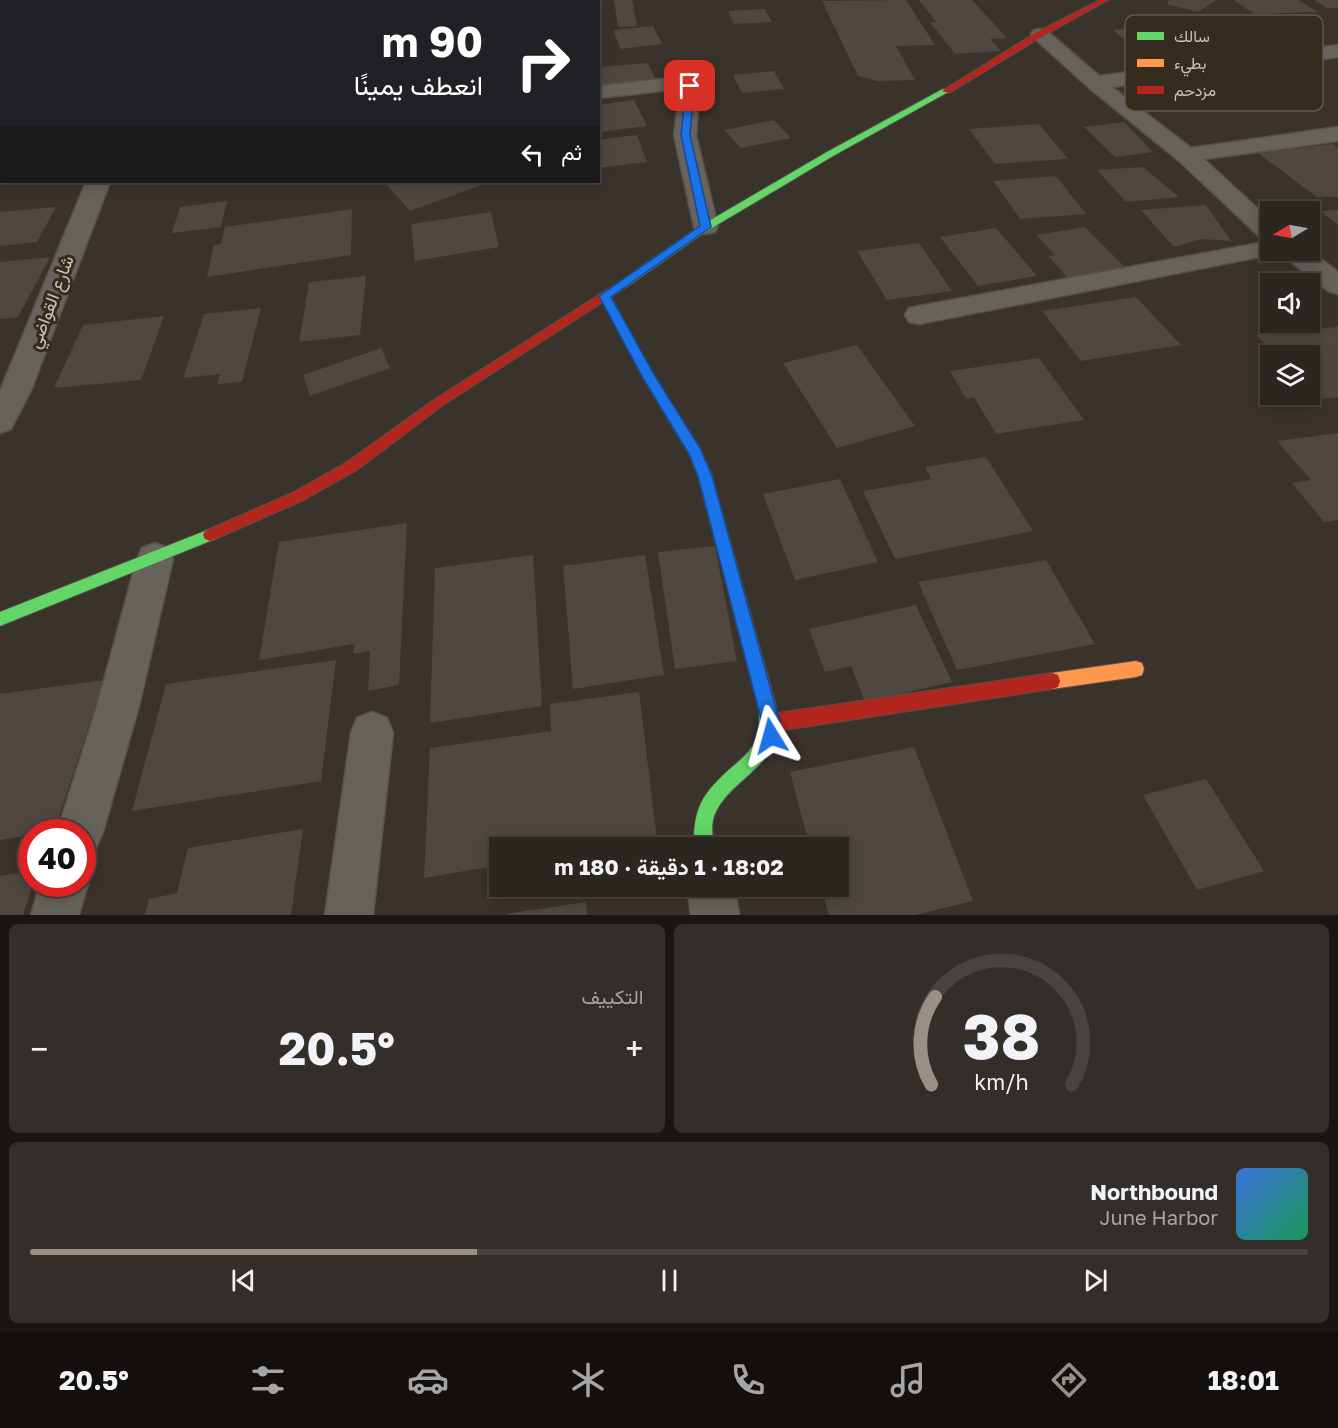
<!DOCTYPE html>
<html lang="ar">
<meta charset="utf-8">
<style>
:root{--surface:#2c2621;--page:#342e2a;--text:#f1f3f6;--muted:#a6a5a5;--line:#48433f;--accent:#989086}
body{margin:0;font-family:"Golos Text",Vazirmatn,sans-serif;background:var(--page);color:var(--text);direction:rtl;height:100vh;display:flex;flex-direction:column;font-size:22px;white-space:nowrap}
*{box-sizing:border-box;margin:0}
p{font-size:20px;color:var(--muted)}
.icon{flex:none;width:33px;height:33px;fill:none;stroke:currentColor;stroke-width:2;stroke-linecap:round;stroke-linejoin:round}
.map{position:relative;height:915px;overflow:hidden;direction:ltr}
.details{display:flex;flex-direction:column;gap:9px;padding:9px;background:#181512;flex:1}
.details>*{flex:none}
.top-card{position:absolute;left:0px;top:0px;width:600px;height:183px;box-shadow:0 3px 15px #0003,0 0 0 2px var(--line);direction:rtl;background:#202124;color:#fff;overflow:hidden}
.needle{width:39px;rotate:260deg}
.buttons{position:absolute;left:1260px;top:201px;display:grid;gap:12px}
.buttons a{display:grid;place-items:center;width:60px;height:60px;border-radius:0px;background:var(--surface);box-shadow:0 3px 15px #0003,0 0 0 2px var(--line);font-size:30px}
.speed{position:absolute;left:18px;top:819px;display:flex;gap:12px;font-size:30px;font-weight:700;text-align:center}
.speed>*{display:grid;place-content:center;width:78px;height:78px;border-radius:50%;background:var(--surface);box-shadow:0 3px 15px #0003,0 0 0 2px var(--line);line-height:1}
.speed .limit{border:9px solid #d22;background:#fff;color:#111}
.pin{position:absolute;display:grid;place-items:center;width:51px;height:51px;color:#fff;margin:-26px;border-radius:12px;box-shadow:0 3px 9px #0006}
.me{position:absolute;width:66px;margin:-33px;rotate:352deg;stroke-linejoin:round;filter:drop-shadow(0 0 4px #0008)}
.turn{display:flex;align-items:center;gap:21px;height:126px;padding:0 18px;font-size:27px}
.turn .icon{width:78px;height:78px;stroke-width:2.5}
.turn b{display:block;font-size:42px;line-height:51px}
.then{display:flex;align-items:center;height:57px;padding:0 18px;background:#0003;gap:12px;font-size:22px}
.big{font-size:45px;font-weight:700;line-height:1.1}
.details .widget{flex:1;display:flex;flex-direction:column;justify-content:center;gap:9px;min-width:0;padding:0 21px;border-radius:9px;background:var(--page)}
.details .dial{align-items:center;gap:0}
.dial svg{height:156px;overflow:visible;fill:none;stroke:var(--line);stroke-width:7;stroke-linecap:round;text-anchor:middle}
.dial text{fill:var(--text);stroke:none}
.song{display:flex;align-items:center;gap:18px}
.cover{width:72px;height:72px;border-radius:9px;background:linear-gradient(135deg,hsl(220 70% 55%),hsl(150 70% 35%))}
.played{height:6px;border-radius:3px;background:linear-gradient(90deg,var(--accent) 35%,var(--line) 35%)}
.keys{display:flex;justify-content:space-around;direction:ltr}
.heat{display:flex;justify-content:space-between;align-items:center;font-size:33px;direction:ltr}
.details .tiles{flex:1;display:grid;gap:9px;grid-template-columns:1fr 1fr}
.widget:last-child{grid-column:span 2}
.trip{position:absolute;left:489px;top:837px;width:360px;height:60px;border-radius:0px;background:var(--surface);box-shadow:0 3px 15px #0003,0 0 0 2px var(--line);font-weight:700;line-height:60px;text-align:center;direction:rtl}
.tabs{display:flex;height:96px;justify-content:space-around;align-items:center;background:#120f0d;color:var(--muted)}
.tabs .icon{width:42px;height:42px}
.tabs .active{color:var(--accent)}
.tabs b{font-size:27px;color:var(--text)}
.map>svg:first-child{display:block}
.building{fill:#4e4841}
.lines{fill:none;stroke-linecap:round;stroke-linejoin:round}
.street-casing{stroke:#57504a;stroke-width:3}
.fast-casing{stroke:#57504a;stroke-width:2}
.slow-casing{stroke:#57504a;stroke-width:2}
.jam-casing{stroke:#57504a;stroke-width:2}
.street{fill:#68625c;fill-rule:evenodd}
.fast{fill:#63d668;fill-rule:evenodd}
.slow{fill:#ff974d;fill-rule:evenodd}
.jam{fill:#b3261e;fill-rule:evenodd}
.route{fill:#1a73e8;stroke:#114b97;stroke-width:1.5}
.labels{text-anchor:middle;stroke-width:6;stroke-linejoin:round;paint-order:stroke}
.street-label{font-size:18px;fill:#cac2b7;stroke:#352b1f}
.key{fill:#352b1f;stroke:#62584d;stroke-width:1.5}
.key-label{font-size:16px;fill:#cac2b7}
</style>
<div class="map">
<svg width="1338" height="915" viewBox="0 0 1338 915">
<rect width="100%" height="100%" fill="#3a332c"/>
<path class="building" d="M614,0H632L637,26L618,27Z
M906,0L935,45L896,46L915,80L877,81L858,76L822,1Z
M919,0H972L1007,38L990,39L1001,51L955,54L930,22H936Z
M1169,0H1216L1198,12L1167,4Z
M1234,0H1298L1318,12L1254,14Z
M1314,0H1338V8H1327Z
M765,9L772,22L734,24L728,11Z
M1172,25L1201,59L1158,68L1113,30Z
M653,26L662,44L621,49L613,30Z
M648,63L656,80L601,86L598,67Z
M774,71L784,89L742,93L733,75Z
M634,100L647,126L600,132L598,105Z
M774,120L791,138L740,148L725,130Z
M1124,122L1153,152L1115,157L1084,127Z
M1039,124L1068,159L995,164L969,129Z
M637,135L647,162L598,168V140Z
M1333,144L1338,148V197H1317L1258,153Z
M1143,167L1179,197L1126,202L1097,170Z
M1056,176L1086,214L1020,219L993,181Z
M384,182H482L484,184L410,211Z
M227,201L221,227L172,233L180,207Z
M1206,205L1231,241L1201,239L1174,247L1141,210Z
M56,207L37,242L0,246V212Z
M352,209L351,255L207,277L214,245L221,244L225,227Z
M1338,210V225L1320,211Z
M491,212L499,247L415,261L411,224Z
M1085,227L1126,268L1068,278L1048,256L1055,255L1036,235Z
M996,228L1037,276L978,286L940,237Z
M919,243L952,291L887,300L857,251Z
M50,257L18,317L0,319V262Z
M366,276L360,335L299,342L309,282Z
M1136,297L1181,345L1081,361L1042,311Z
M261,308L242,382L217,384L220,374L183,378L204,314Z
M164,316L141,380L54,388L83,325Z
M1338,327V397L1321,399L1310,387V356H1277L1256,335Z
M857,345L915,426L837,448L783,363Z
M381,348L390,368L310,396L303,375Z
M1039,358L1084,420L996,434L974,397L966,399L950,371Z
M1338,433V520L1324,522L1292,483L1311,480L1277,441Z
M986,457L1033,531L895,559L863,491L931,479L925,467Z
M840,479L878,562L795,580L763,494Z
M407,523L399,685L368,691L370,651L353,654L354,644L259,660L279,542Z
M715,546L737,661L675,669L658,552Z
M533,555L542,706L430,723L435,568Z
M645,555L664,675L573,689L563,566Z
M1046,560L1095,644L957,670L918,582Z
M916,605L952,682L865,702L851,666L825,672L809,629Z
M336,660L321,781L132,811L166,684Z
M104,680L54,831L32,832V835L0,840V694Z
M639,692L657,840L609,848H500V865L424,878L430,748L551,731L550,704Z
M914,747L973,901L915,915H829L821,886H838V848H810L790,772Z
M1206,779L1264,871L1197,890L1143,795Z
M303,829L291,915H145L149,899L177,893L188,848Z
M32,871L33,884L23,915H0V876Z
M586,902L587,915H507V914Z"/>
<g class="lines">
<g class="street-casing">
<path id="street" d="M209,0H227L208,2Z
M361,0H379L360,2Z
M1040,29L1046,30L1099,76L1338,45V57L1112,87L1191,148L1338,127V141L1204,159L1270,220V240L1261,238L1178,160L1088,87L1034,38L1031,34L1034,30Z
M680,77L697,82L700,86L696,135L718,227L715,232L706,234L697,232L694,227L674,135L680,89L598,98V86Z
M86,182H110L32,388L11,429L0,433V391Z
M1270,241V250H1309L1338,272V294L1328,291L1280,253L919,324L909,322L905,315L909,308L919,306Z
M155,543L168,548L173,559L139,706L103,832L96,848L82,854V832H57L97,706L137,559L142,548Z
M372,712L387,718L393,733L373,915H325L351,733L357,718Z
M82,871L88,884L79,915H31L40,884H82Z
M687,886H735L739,915H691Z"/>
</g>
<g class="fast-casing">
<path id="fast" d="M943,89L950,91L833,156L705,232L628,286H620L618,283L697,228L827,152Z
M210,529L215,531L217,535L215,539L0,626V612Z
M767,698L773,700C799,763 724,776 713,820C711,829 713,839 714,848H694C693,808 702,794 731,768C741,760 751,751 756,740C763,727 756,713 761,700Z"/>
</g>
<g class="slow-casing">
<path id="slow" d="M1136,661L1142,663L1144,669L1142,675L1136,677L1052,689L1046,687L1044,681L1046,675L1052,673Z"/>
</g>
<g class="jam-casing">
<path id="jam" d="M1100,0H1108L1043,36L949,93L942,91L1037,32Z
M624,279L630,283L628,286L611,297L654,376L700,448L712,476L776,706L773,712L767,714L761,712L758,706L698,476L689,454L643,378L603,302L443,405L357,470L302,501L215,539L210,541L205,539L203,535L205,531L292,493L347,462L435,399Z
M1052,673L1058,675L1060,681L1058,687L1052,689L771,732L765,729L762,723L765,717L771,714Z"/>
</g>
<use href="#street" class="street"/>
<use href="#fast" class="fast"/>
<use href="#slow" class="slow"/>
<use href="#jam" class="jam"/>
</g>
<path class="route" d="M690,84L694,86L690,135L711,227L611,297L655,376L700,448L712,476L780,723L777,742L771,745L765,742L762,723L698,476L689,454L643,378L599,296L700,226L681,135L686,86Z"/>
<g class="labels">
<g class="street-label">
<text transform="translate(51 302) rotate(-69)" y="6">شارع القواضي</text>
</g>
</g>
<rect x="1125" y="15" width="198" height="96" rx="9" class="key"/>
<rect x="1137" y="32" width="27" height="8" fill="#63d668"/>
<rect x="1137" y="59" width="27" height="8" fill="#ff974d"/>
<rect x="1137" y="86" width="27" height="8" fill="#b3261e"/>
<g class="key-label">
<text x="1174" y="42">سالك</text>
<text x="1174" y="69">بطيء</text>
<text x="1174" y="96">مزدحم</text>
</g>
</svg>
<div class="buttons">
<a><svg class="needle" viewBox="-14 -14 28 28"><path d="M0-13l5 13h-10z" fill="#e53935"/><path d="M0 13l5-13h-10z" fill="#a6a5a5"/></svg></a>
<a><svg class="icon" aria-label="sound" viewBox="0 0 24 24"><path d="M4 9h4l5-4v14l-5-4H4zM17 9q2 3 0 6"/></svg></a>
<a><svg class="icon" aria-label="layers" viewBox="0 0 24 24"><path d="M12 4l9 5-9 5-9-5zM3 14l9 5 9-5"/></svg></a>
</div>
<div class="speed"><div class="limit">40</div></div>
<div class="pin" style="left:690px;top:86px;background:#d93025"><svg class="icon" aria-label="arrive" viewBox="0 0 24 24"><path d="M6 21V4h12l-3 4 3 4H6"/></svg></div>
<svg class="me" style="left:771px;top:736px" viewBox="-20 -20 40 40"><path d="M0-17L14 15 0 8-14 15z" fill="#1a73e8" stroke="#fff" stroke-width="4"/></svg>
<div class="trip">18:02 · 1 دقيقة · 180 m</div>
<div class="top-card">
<div class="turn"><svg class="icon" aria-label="right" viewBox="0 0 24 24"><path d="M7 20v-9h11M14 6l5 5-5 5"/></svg><div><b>90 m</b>انعطف يمينًا</div></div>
<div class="then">ثم<svg class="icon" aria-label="left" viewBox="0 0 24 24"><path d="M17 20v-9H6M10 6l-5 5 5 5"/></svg></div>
</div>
</div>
<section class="details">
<div class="tiles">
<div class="widget dial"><svg viewBox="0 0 100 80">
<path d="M14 69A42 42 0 1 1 86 69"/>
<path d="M14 69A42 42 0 0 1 16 24" stroke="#989086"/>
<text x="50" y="56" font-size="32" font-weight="700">38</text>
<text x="50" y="72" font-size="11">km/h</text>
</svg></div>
<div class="widget"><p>التكييف</p>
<div class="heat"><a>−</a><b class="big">20.5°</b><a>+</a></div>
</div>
<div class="widget">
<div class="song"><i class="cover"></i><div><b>Northbound</b><p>June Harbor</p></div></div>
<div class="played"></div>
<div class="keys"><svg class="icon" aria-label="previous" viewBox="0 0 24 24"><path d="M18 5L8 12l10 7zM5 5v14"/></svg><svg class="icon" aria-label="pause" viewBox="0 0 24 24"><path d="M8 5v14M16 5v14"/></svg><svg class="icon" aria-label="next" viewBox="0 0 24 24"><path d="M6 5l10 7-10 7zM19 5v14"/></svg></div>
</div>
</div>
</section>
<nav class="tabs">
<b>18:01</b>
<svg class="icon active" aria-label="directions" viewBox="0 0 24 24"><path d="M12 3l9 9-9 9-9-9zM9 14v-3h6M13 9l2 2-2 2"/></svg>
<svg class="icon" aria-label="music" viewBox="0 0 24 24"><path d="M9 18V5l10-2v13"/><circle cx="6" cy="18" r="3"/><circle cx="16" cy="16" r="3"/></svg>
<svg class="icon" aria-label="phone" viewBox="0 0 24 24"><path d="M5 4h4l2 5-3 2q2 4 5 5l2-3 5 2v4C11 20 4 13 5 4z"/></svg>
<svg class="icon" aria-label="climate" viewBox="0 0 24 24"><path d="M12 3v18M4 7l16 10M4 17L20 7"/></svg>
<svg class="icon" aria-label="car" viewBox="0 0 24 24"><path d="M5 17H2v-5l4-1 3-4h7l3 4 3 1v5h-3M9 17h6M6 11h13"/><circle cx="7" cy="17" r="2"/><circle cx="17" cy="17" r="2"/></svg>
<svg class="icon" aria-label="filters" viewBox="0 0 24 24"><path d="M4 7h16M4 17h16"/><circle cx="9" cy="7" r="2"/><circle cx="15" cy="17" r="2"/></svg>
<b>20.5°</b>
</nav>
